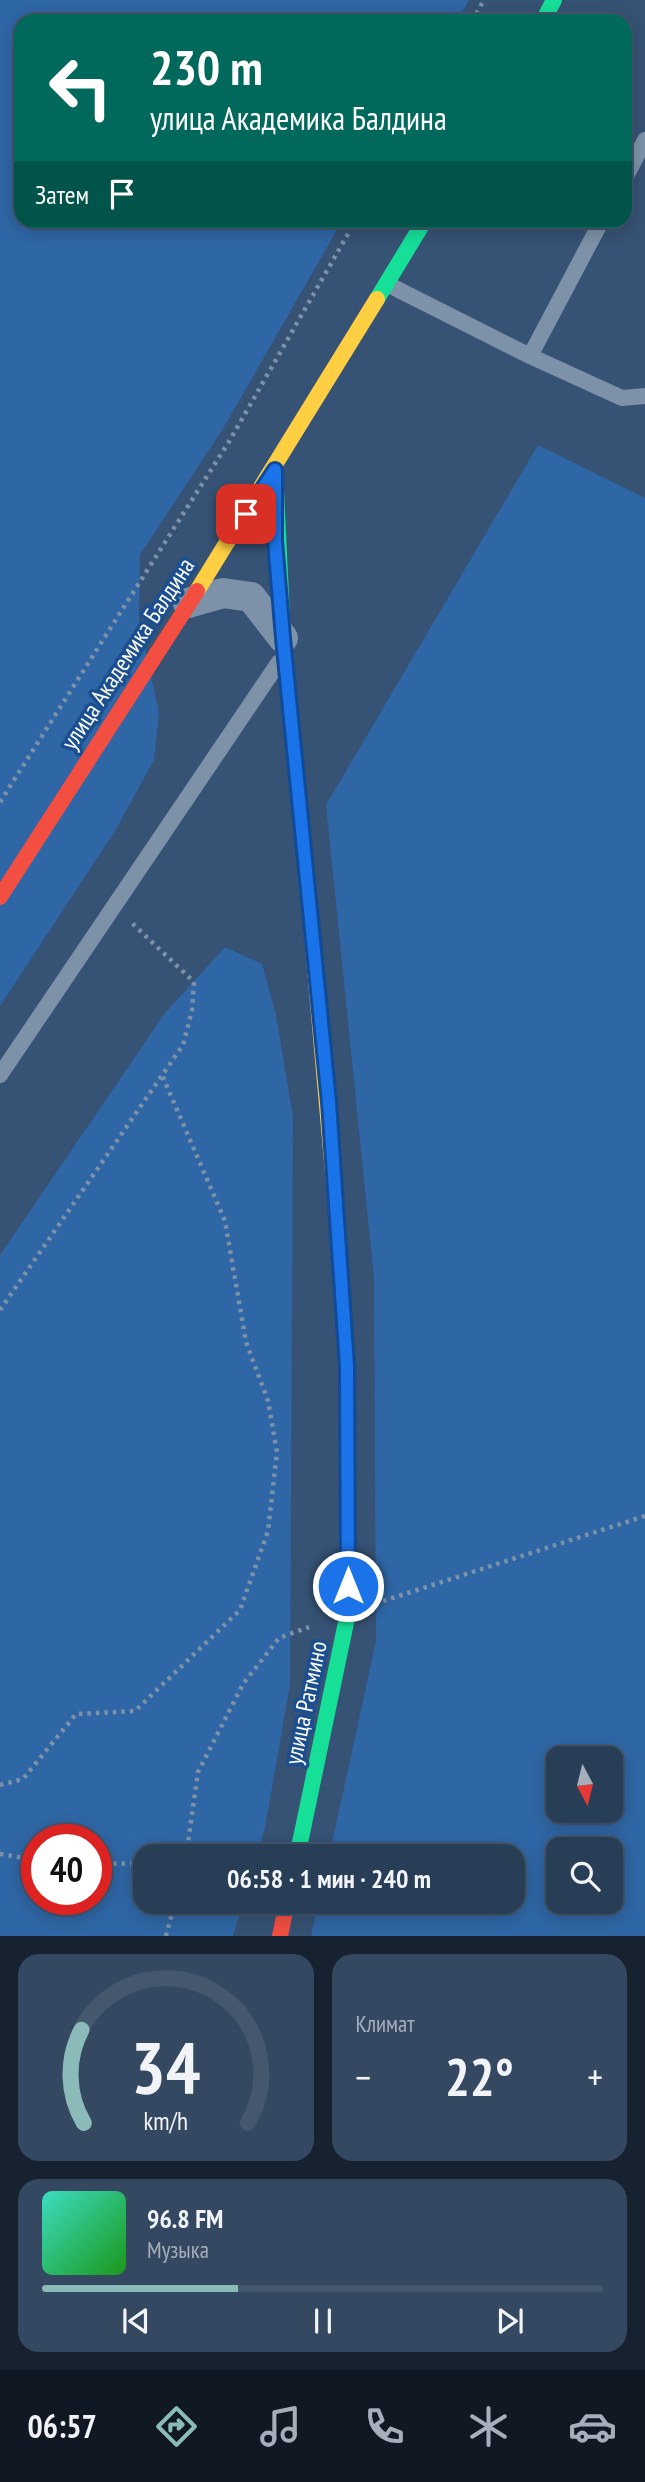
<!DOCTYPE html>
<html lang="ru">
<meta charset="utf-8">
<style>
:root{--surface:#283e57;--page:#344961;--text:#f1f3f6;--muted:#a5aeba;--line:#44576d;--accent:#8bbbb9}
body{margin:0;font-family:"PT Sans Narrow",sans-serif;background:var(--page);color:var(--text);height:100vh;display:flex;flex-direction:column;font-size:26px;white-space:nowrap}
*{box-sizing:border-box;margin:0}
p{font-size:23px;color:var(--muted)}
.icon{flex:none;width:38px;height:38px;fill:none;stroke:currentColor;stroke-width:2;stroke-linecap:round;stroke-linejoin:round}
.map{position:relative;height:1936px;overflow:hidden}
.details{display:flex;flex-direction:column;gap:18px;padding:18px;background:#162230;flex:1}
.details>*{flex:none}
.hud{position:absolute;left:14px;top:14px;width:618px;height:214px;border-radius:21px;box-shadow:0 4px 18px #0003,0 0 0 2px var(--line);background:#00695c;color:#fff;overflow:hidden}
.needle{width:46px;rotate:173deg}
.tools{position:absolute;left:546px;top:1746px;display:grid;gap:14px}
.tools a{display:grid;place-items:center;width:77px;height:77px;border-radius:14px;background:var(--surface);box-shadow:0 4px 18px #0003,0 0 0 2px var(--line);font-size:35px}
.speed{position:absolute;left:21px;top:1824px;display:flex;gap:14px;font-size:35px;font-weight:700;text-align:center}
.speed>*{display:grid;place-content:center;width:91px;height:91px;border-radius:50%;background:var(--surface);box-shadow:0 4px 18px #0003,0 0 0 2px var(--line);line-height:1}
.speed .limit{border:10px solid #d22;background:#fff;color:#111}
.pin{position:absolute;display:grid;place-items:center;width:60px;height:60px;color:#fff;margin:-30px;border-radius:14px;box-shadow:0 4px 10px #0006}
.me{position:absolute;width:77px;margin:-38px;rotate:0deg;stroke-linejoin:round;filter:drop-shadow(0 0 5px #0008)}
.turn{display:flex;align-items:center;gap:24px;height:147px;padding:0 21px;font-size:32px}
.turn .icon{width:91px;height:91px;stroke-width:2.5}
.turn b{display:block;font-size:49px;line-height:60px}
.then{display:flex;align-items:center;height:66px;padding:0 21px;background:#0003;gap:14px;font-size:26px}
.big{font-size:52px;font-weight:800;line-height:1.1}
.details .card{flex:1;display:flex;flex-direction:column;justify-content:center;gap:10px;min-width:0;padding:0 24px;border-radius:21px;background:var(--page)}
.details .dial{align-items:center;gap:0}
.dial svg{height:182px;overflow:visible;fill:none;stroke:var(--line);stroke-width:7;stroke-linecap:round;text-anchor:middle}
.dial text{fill:var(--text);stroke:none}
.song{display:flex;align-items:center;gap:21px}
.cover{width:84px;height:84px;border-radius:10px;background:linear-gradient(135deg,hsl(170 70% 55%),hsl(120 70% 35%))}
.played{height:7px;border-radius:4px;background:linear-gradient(90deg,var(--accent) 35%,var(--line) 35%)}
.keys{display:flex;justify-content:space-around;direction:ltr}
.heat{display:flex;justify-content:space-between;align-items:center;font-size:38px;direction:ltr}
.details .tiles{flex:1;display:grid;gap:18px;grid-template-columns:1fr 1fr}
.card:last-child{grid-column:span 2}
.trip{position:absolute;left:133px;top:1844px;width:392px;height:70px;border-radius:21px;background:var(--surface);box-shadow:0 4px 18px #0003,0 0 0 2px var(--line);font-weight:800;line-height:70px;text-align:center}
.tabs{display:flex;height:112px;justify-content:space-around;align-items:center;background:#101923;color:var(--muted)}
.tabs .icon{width:49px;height:49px}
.tabs .on{color:var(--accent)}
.tabs b{font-size:32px;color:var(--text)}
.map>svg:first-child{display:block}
.green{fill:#2f66a5;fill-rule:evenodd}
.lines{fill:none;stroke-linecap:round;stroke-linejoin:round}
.path{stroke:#7d92a8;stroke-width:4.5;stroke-dasharray:3.5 5;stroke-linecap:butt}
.lane{stroke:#7d92a8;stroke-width:16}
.street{stroke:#7d92a8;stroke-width:30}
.fast{stroke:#16e098;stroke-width:16}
.slow{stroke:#ffcf43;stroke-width:16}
.jam{stroke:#f24e42;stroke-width:16}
.route-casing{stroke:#114b97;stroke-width:18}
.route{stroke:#1a73e8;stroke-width:12}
.labels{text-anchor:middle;stroke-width:7;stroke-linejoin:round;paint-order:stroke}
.street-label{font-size:24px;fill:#fff;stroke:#1b4f8f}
</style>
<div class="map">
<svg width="645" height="1936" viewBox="0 0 645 1936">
<rect width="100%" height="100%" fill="#365274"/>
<path class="green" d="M0,0H469L457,21H21V220L342,221L224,427L140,555L139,620L159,713L154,760L115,831L0,1006Z
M538,445L645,498V1936H311L318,1902H513V1857H329L376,1641L374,1278L326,805ZM558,1759H611V1811H558ZM558,1850H611V1902H558Z
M225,947L262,964L276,1015L293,1117L290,1684L265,1828L256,1857H145V1902H243L233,1936H0V1255L165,1013ZM96,1839V1899H37V1839Z"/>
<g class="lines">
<path class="path" d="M472,21L484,0
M0,802L230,440L356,220
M0,1310L183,1045L192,1010L194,982L132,923
M383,1601L645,1516
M0,1785L23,1779L76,1714L135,1711L240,1610L268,1531L277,1452L268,1401L246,1342L225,1221L162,1075
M0,1854L37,1860
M173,1857L187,1853
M186,1857L198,1772L243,1684L279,1638L309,1627
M96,1864L145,1863
M166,1936L175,1902"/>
<path class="lane" d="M625,178L645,140
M387,284L530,356L602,220
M530,356L622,398L645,396
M0,1075L279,662"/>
<path class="street" d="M188,603L223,593L251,597L283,638"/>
<path class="fast" d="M543,21L554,0
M377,299L425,220
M275,469L283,638L305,856
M297,1857L348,1613V1540"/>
<path class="slow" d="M197,591L377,299
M305,856L335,1196"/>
<path class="jam" d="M0,897L197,591
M335,1196L347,1366L348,1540
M280,1936L287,1902"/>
</g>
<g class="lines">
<g class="route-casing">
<path id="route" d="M246,514L275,470V541L283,638L329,1102L347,1366L348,1586"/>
</g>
<use href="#route" class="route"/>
</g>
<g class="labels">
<g class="street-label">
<text transform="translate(128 654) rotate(-57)" y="8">улица Академика Балдина</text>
<text transform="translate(306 1703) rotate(-78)" y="8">улица Ратмино</text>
</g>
</g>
</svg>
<div class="tools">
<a><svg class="needle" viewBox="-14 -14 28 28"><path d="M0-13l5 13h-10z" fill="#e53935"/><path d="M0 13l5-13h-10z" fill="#a5aeba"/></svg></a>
<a><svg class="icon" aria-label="search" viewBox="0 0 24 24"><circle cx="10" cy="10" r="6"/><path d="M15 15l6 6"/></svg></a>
</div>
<div class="speed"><div class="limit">40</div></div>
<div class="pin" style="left:246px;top:514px;background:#d93025"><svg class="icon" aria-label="arrive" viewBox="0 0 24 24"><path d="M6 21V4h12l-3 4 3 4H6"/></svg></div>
<svg class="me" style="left:348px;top:1586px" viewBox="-20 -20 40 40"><circle r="17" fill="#1a73e8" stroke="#fff" stroke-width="3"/><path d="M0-11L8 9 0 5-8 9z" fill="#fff"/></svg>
<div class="trip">06:58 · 1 мин · 240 m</div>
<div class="hud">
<div class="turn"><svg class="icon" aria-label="left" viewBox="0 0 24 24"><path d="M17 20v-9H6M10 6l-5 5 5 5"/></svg><div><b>230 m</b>улица Академика Балдина</div></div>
<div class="then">Затем<svg class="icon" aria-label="arrive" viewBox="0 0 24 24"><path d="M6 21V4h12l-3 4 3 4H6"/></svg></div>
</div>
</div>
<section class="details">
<div class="tiles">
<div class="card dial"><svg viewBox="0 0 100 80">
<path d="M14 69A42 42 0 1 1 86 69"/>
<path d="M14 69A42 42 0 0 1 13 28" stroke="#8bbbb9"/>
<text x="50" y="56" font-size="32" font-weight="700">34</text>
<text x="50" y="72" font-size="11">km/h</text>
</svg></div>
<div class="card"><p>Климат</p>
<div class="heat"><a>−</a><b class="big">22°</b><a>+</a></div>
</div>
<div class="card">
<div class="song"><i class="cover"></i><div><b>96.8 FM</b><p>Музыка</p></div></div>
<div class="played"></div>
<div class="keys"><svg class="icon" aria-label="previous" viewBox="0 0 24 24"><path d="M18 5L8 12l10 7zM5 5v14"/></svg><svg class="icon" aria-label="pause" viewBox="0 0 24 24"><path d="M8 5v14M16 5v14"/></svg><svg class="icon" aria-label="next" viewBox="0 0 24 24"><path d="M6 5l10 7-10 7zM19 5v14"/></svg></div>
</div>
</div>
</section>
<nav class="tabs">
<b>06:57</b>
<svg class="icon on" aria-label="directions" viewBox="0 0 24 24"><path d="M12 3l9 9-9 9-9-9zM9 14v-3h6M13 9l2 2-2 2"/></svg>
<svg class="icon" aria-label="music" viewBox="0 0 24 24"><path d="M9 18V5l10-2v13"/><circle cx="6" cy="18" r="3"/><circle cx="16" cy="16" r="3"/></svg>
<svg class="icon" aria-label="phone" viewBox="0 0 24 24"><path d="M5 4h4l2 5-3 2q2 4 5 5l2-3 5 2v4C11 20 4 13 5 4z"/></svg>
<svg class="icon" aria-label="climate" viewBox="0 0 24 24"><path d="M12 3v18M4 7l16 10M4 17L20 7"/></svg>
<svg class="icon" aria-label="car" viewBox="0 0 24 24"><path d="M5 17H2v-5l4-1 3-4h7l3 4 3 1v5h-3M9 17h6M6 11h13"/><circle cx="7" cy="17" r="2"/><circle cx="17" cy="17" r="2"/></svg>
</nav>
